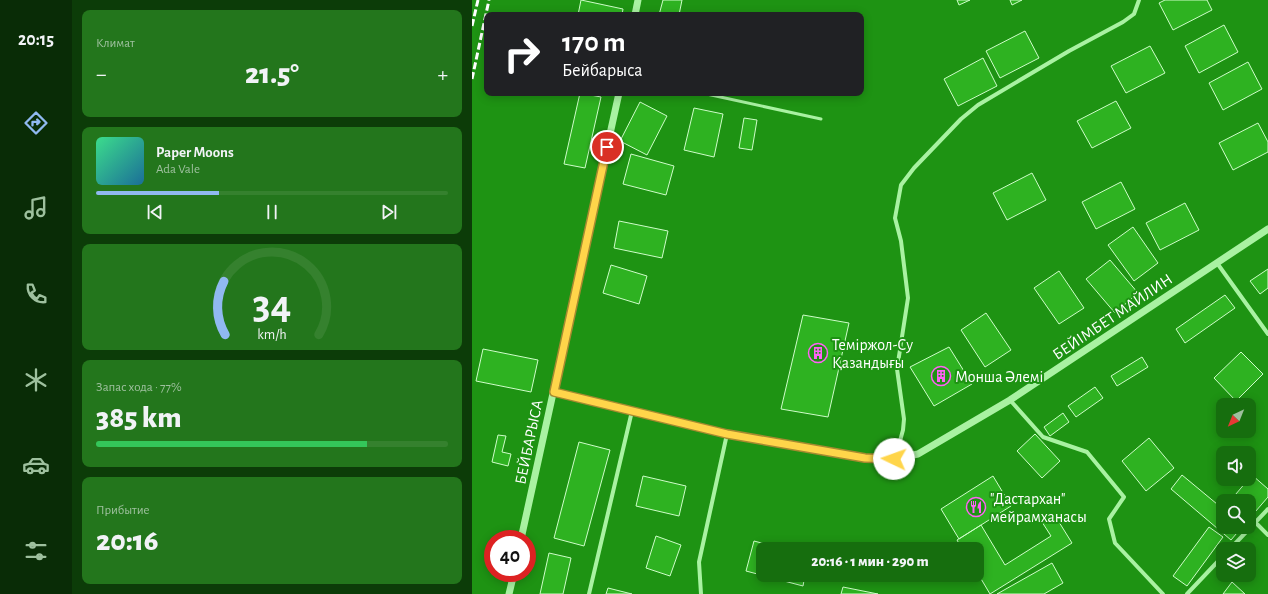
<!DOCTYPE html>
<html lang="ru">
<meta charset="utf-8">
<style>
:root{--surface:#166e0e;--page:#23761c;--text:#f1f3f6;--muted:#9ec09e;--line:#35812e;--accent:#90b9f0}
body{margin:0;font-family:"Alegreya Sans",sans-serif;background:var(--page);color:var(--text);height:100vh;display:flex;flex-direction:column;font-size:15px;white-space:nowrap}
*{box-sizing:border-box;margin:0}
p{font-size:13px;color:var(--muted)}
.icon{flex:none;width:22px;height:22px;fill:none;stroke:currentColor;stroke-width:2;stroke-linecap:round;stroke-linejoin:round}
.map{position:relative;flex:1;overflow:hidden}
.side{display:flex;flex-direction:column;gap:10px;padding:10px;background:#0c3c08;width:400px}
.side>*{flex:none}
.hud{position:absolute;left:12px;top:12px;width:380px;height:84px;border-radius:8px;box-shadow:0 2px 10px #0003;background:#202124;color:#fff;overflow:hidden}
.needle{width:26px;rotate:223deg}
.fabs{position:absolute;left:744px;top:398px;display:grid;gap:8px}
.fabs a{display:grid;place-items:center;width:40px;height:40px;border-radius:8px;background:var(--surface);box-shadow:0 2px 10px #0003;font-size:20px}
.speed{position:absolute;left:12px;top:530px;display:flex;gap:8px;font-size:20px;font-weight:700;text-align:center}
.speed>*{display:grid;place-content:center;width:52px;height:52px;border-radius:50%;background:var(--surface);box-shadow:0 2px 10px #0003;line-height:1}
.speed .limit{border:6px solid #d22;background:#fff;color:#111}
.pin{position:absolute;display:grid;place-items:center;width:34px;height:34px;color:#fff;margin:-17px;border:2px solid #fff;border-radius:50%;box-shadow:0 1px 4px #0007}
.me{position:absolute;width:44px;margin:-22px;rotate:273deg;stroke-linejoin:round;filter:drop-shadow(0 0 3px #0008)}
.turn{display:flex;align-items:center;gap:14px;height:84px;padding:0 12px;font-size:18px}
.turn .icon{width:52px;height:52px;stroke-width:2.5}
.turn b{display:block;font-size:28px;line-height:34px}
.big{font-size:30px;font-weight:800;line-height:1.1}
.side .card{flex:1;display:flex;flex-direction:column;justify-content:center;gap:6px;min-width:0;padding:0 14px;border-radius:8px;background:var(--page)}
.side .dial{align-items:center;gap:0}
.dial svg{height:104px;overflow:visible;fill:none;stroke:var(--line);stroke-width:7;stroke-linecap:round;text-anchor:middle}
.dial text{fill:var(--text);stroke:none}
.song{display:flex;align-items:center;gap:12px}
.cover{width:48px;height:48px;border-radius:6px;background:linear-gradient(135deg,hsl(150 70% 55%),hsl(200 70% 35%))}
.played{height:4px;border-radius:2px;background:linear-gradient(90deg,var(--accent) 35%,var(--line) 35%)}
.keys{display:flex;justify-content:space-around;direction:ltr}
.heat{display:flex;justify-content:space-between;align-items:center;font-size:22px;direction:ltr}
.charge{height:6px;border-radius:3px;background:linear-gradient(90deg,#34c759 77%,var(--line) 0)}
.trip{position:absolute;left:284px;top:542px;width:228px;height:40px;border-radius:8px;background:var(--surface);box-shadow:0 2px 10px #0003;font-weight:800;line-height:40px;text-align:center}
main{display:flex;flex:1;min-height:0}
.dock{display:flex;flex-direction:column;width:72px;justify-content:space-around;align-items:center;background:#092c06;color:var(--muted)}
.dock .icon{width:28px;height:28px}
.dock .current{color:var(--accent)}
.dock b{font-size:18px;color:var(--text)}
.map>svg:first-child{display:block}
.building{fill:#2eb221;stroke:#cefdc9}
.lines{fill:none;stroke-linecap:round;stroke-linejoin:round}
.service{stroke:#a9f2a2;stroke-width:3}
.minor{stroke:#a9f2a2;stroke-width:4}
.tertiary{stroke:#a9f2a2;stroke-width:7}
.rail{stroke:#fff;stroke-width:3;stroke-dasharray:7 3;stroke-linecap:butt}
.route-casing{stroke:#a68a30;stroke-width:10}
.route{stroke:#ffd54a;stroke-width:7}
.labels{text-anchor:middle;stroke-width:4;stroke-linejoin:round;paint-order:stroke}
.street-label{font-size:16px;fill:#fff;stroke:#1e9313}
.poi-label{font-size:16px;fill:#fff;stroke:#1e9313;text-anchor:start}
</style>
<main>
<nav class="dock">
<b>20:15</b>
<svg class="icon current" aria-label="directions" viewBox="0 0 24 24"><path d="M12 3l9 9-9 9-9-9zM9 14v-3h6M13 9l2 2-2 2"/></svg>
<svg class="icon" aria-label="music" viewBox="0 0 24 24"><path d="M9 18V5l10-2v13"/><circle cx="6" cy="18" r="3"/><circle cx="16" cy="16" r="3"/></svg>
<svg class="icon" aria-label="phone" viewBox="0 0 24 24"><path d="M5 4h4l2 5-3 2q2 4 5 5l2-3 5 2v4C11 20 4 13 5 4z"/></svg>
<svg class="icon" aria-label="climate" viewBox="0 0 24 24"><path d="M12 3v18M4 7l16 10M4 17L20 7"/></svg>
<svg class="icon" aria-label="car" viewBox="0 0 24 24"><path d="M5 17H2v-5l4-1 3-4h7l3 4 3 1v5h-3M9 17h6M6 11h13"/><circle cx="7" cy="17" r="2"/><circle cx="17" cy="17" r="2"/></svg>
<svg class="icon" aria-label="filters" viewBox="0 0 24 24"><path d="M4 7h16M4 17h16"/><circle cx="9" cy="7" r="2"/><circle cx="15" cy="17" r="2"/></svg>
</nav>
<section class="side">
<div class="card"><p>Климат</p>
<div class="heat"><a>−</a><b class="big">21.5°</b><a>+</a></div>
</div>
<div class="card">
<div class="song"><i class="cover"></i><div><b>Paper Moons</b><p>Ada Vale</p></div></div>
<div class="played"></div>
<div class="keys"><svg class="icon" aria-label="previous" viewBox="0 0 24 24"><path d="M18 5L8 12l10 7zM5 5v14"/></svg><svg class="icon" aria-label="pause" viewBox="0 0 24 24"><path d="M8 5v14M16 5v14"/></svg><svg class="icon" aria-label="next" viewBox="0 0 24 24"><path d="M6 5l10 7-10 7zM19 5v14"/></svg></div>
</div>
<div class="card dial"><svg viewBox="0 0 100 80">
<path d="M14 69A42 42 0 1 1 86 69"/>
<path d="M14 69A42 42 0 0 1 13 28" stroke="#90b9f0"/>
<text x="50" y="56" font-size="32" font-weight="700">34</text>
<text x="50" y="72" font-size="11">km/h</text>
</svg></div>
<div class="card"><p>Запас хода · 77%</p><b class="big">385 km</b><div class="charge"></div></div>
<div class="card"><p>Прибытие</p><b class="big">20:16</b></div>
</section>
<div class="map">
<svg width="796" height="594" viewBox="0 0 796 594">
<rect width="100%" height="100%" fill="#1e9313"/>
<path class="building" d="M109,0L151,9L150,15H106Z
M191,0H210L207,15H187Z
M485,0H498L487,5Z
M538,0H550L540,5Z
M693,0H735L740,10L701,30L687,3Z
M752,25L766,52L727,73L713,46Z
M553,31L567,58L528,78L514,51Z
M678,46L693,73L654,93L639,66Z
M511,58L525,86L486,106L472,79Z
M776,62L790,89L751,110L737,83Z
M108,93L129,97L113,168L92,164Z
M644,101L659,128L620,148L605,121Z
M168,102L195,116L175,155L148,141Z
M222,108L251,114L242,157L212,150Z
M272,118L285,120L280,150L267,148Z
M786,123L796,142V152L761,170L747,143Z
M159,154L202,166L194,195L151,184Z
M560,173L574,200L535,220L521,193Z
M649,182L663,209L624,229L610,202Z
M713,203L727,230L688,250L674,223Z
M147,221L196,231L190,258L142,248Z
M661,227L686,263L662,281L636,245Z
M638,260L666,293L643,313L614,279Z
M139,265L175,276L167,304L131,293Z
M796,269V288L788,294L778,281Z
M587,271L612,308L587,324L562,288Z
M753,295L763,308L713,343L704,329Z
M514,313L539,350L513,367L489,330Z
M331,315L377,323L356,417L309,409Z
M477,347L500,384L462,406L438,367Z
M11,349L66,360L59,392L4,381Z
M769,352L791,374L764,401L742,378Z
M670,357L676,367L645,386L639,376Z
M623,387L631,398L604,417L596,406Z
M591,413L597,422L578,436L572,427Z
M563,434L588,461L570,478L545,451Z
M26,435L34,436L30,452L39,454L36,466L20,462Z
M677,438L702,468L674,491L650,461Z
M107,442L138,450L112,546L82,538Z
M710,475L751,509V527H770L759,540L699,489Z
M780,475L796,489V497L777,519V501H758Z
M171,476L214,486L207,516L164,506Z
M521,476L539,506L487,539L469,509Z
M582,514L600,543L518,594L505,572V549H490L485,540L509,525L533,565L579,536L570,522Z
M737,527L751,537L715,586L701,576Z
M184,536L209,545L198,576L174,568Z
M282,541L312,549H291V575H333L331,586L274,571Z
M77,553L99,558L91,594H68Z
M580,563L591,583L572,594H525Z
M760,582L773,594H751Z
M371,587L406,594H369Z
M136,588L160,594H134Z"/>
<g class="lines">
<path class="service" d="M230,93L349,119"/>
<path class="minor" d="M745,263L796,334
M538,400L571,437L615,452L652,497L637,519L643,543L691,594
M423,459L431,430L432,419L425,369L436,298L429,241L423,218L429,185L442,168L489,119L506,105L597,51L651,22L662,14L667,0
M783,522L796,535
M758,549L796,509
M117,594L160,411
M229,594L227,562L255,434
M715,594L751,556"/>
<path class="tertiary" d="M163,15L166,0
M81,392L255,434L393,458L422,459L446,454L538,400L796,229
M49,539L147,93
M37,594L42,573"/>
<path class="rail" d="M0,26L6,0
M0,79L17,0"/>
</g>
<g class="lines">
<g class="route-casing">
<path id="route" d="M135,147L82,392L255,434L393,458L422,459"/>
</g>
<use href="#route" class="route"/>
</g>
<defs>
<g id="building-ring" transform="scale(1)"><circle r="9.5" fill="#1e9313" stroke="#ff63f5" stroke-width="1.5"/><path d="M-4-6H4V6H1V3H-1V6H-4ZM-2.5-4.3h1.7v1.8h-1.7ZM.8-4.3h1.7v1.8H.8ZM-2.5-1h1.7V.8h-1.7ZM.8-1h1.7V.8H.8Z" fill="#ff63f5"/></g>
<g id="restaurant-ring" transform="scale(1)"><circle r="9.5" fill="#1e9313" stroke="#ff63f5" stroke-width="1.5"/><path d="M-5-6h1v4h1v-4h1v4h1v-4h1v5L-1.5 .5V6h-2V.5L-5-1ZM5-6V6H3V1.5H1.5Q1.5-4 5-6Z" fill="#ff63f5"/></g>
</defs>
<g fill-rule="evenodd">
<use href="#building-ring" x="346" y="353"/>
<use href="#building-ring" x="469" y="376"/>
<use href="#restaurant-ring" x="504" y="507"/>
</g>
<g class="labels">
<g class="street-label">
<text transform="translate(640 316) rotate(-34)" y="6">БЕЙІМБЕТ МАЙЛИН</text>
<text transform="translate(56 442) rotate(-78)" y="6">БЕЙБАРЫСА</text>
</g>
<g class="poi-label">
<text x="360" y="350">Теміржол-Су<tspan x="360" dy="18">Қазандығы</tspan></text>
<text x="483" y="382">Монша Әлемі</text>
<text x="518" y="504">"Дастархан"<tspan x="518" dy="18">мейрамханасы</tspan></text>
</g>
</g>
</svg>
<div class="fabs">
<a><svg class="needle" viewBox="-14 -14 28 28"><path d="M0-13l5 13h-10z" fill="#e53935"/><path d="M0 13l5-13h-10z" fill="#9ec09e"/></svg></a>
<a><svg class="icon" aria-label="sound" viewBox="0 0 24 24"><path d="M4 9h4l5-4v14l-5-4H4zM17 9q2 3 0 6"/></svg></a>
<a><svg class="icon" aria-label="search" viewBox="0 0 24 24"><circle cx="10" cy="10" r="6"/><path d="M15 15l6 6"/></svg></a>
<a><svg class="icon" aria-label="layers" viewBox="0 0 24 24"><path d="M12 4l9 5-9 5-9-5zM3 14l9 5 9-5"/></svg></a>
</div>
<div class="speed"><div class="limit">40</div></div>
<div class="pin" style="left:135px;top:147px;background:#d93025"><svg class="icon" aria-label="arrive" viewBox="0 0 24 24"><path d="M6 21V4h12l-3 4 3 4H6"/></svg></div>
<svg class="me" style="left:422px;top:459px" viewBox="-20 -20 40 40"><circle r="19" fill="#fff"/><path d="M0-13L10 11 0 6-10 11z" fill="#ffd54a"/></svg>
<div class="trip">20:16 · 1 мин · 290 m</div>
<div class="hud">
<div class="turn"><svg class="icon" aria-label="right" viewBox="0 0 24 24"><path d="M7 20v-9h11M14 6l5 5-5 5"/></svg><div><b>170 m</b>Бейбарыса</div></div>
</div>
</div>
</main>
